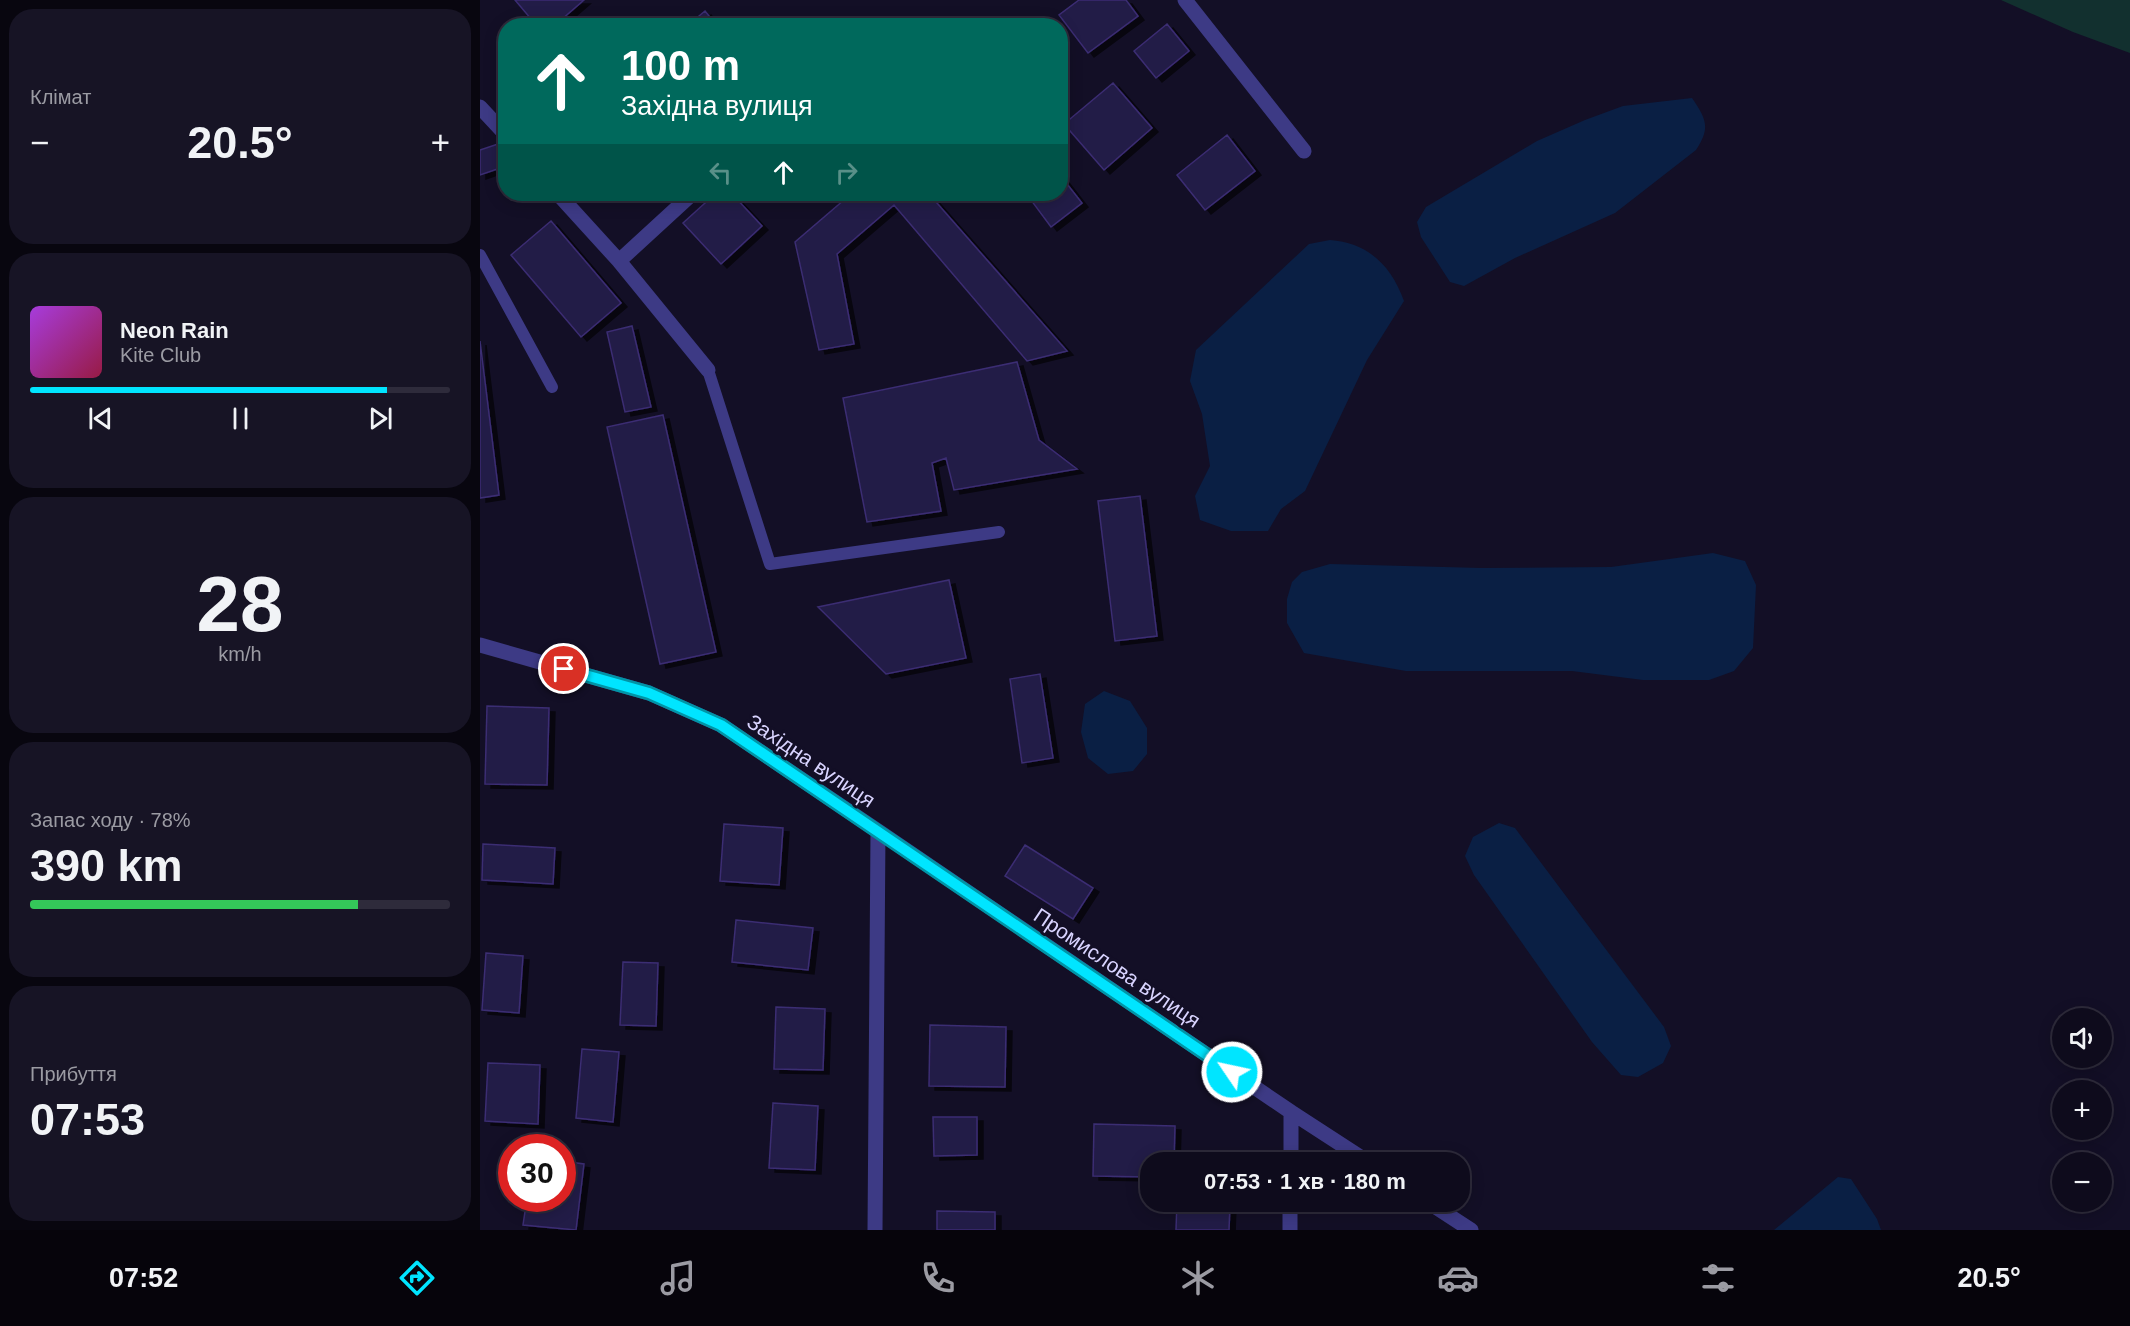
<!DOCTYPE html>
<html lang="uk">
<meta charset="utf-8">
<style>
:root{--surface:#0e0b1c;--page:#171425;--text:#f1f3f6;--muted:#9b9ba3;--line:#2e2b3b;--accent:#00e5ff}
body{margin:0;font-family:Helvetica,sans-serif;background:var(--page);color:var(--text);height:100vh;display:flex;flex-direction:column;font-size:22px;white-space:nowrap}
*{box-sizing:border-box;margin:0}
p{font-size:20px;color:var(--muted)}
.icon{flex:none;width:33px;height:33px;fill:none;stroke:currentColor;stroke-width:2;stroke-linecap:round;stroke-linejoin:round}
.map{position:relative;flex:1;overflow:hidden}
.sheet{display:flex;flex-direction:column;gap:9px;padding:9px;background:#08060f;width:480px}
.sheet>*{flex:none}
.hud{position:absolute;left:18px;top:18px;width:570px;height:183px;border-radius:24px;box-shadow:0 3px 15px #0003,0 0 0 2px var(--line);background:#00695c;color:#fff;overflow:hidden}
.fabs{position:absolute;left:1572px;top:1008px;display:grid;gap:12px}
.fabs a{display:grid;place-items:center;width:60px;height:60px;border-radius:50%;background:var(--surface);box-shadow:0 3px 15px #0003,0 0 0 2px var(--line);font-size:30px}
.speed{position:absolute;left:18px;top:1134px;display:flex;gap:12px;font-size:30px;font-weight:700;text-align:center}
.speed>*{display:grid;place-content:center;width:78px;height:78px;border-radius:50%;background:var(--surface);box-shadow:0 3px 15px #0003,0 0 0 2px var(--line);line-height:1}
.speed .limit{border:9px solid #d22;background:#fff;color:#111}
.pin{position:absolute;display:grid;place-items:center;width:51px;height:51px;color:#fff;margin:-26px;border:3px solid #fff;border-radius:50%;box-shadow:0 2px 6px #0007}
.me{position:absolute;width:66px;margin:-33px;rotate:304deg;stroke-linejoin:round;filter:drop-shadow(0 0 4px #0008)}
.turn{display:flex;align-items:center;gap:21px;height:126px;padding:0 24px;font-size:27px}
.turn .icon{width:78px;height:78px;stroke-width:2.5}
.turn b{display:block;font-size:42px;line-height:51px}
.lanes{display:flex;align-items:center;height:57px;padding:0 24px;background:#0003;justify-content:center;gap:30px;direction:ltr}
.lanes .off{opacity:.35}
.big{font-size:45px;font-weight:800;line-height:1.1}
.sheet .card{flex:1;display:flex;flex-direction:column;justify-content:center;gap:9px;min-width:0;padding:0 21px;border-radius:24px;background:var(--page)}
.sheet .dial{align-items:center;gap:0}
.dial b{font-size:78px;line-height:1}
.song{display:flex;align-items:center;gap:18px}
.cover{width:72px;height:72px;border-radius:9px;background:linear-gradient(135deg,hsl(280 70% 55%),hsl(340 70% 35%))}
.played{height:6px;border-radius:3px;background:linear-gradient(90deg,var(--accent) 85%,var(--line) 85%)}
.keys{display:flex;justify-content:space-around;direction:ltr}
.heat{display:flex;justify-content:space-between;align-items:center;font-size:33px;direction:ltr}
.charge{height:9px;border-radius:4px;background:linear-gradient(90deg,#34c759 78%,var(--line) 0)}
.trip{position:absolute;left:660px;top:1152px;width:330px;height:60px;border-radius:24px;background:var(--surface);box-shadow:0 3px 15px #0003,0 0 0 2px var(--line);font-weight:800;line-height:60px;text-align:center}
.menu{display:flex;height:96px;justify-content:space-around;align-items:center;background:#06040b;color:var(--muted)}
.menu .icon{width:42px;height:42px}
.menu .on{color:var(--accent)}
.menu b{font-size:27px;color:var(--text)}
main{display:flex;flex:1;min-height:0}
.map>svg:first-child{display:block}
.green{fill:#12302f}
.water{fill:#0a1f44}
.building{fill:#241b47;stroke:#3b2d73;stroke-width:1.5;filter:url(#shadow)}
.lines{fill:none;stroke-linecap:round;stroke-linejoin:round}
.lane{stroke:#3d3a85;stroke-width:12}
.street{stroke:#3d3a85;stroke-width:15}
.route-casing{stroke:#0095a6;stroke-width:15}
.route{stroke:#00e5ff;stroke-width:10}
.labels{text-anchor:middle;stroke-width:6;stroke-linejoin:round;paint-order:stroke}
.street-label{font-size:21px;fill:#d9d4ff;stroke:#130f26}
</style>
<main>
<section class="sheet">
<div class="card"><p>Клімат</p>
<div class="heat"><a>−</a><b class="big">20.5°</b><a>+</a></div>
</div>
<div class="card">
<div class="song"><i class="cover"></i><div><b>Neon Rain</b><p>Kite Club</p></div></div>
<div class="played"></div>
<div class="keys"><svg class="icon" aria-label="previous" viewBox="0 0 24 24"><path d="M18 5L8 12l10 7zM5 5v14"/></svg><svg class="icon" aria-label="pause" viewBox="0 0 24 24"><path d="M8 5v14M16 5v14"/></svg><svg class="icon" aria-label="next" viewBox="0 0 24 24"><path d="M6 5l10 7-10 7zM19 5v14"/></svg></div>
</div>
<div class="card dial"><b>28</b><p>km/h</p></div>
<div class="card"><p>Запас ходу · 78%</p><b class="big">390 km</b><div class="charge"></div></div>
<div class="card"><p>Прибуття</p><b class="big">07:53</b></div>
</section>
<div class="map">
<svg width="1650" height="1230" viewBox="0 0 1650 1230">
<defs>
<filter id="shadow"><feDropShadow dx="6" dy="4" stdDeviation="0" flood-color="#0009"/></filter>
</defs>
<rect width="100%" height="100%" fill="#130f26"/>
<path class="green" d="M1521,0H1650V53L1593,32Z"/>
<path class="water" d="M1212,98C1226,119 1231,127 1216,150L1135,213L1035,258L984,286L970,282L941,237L937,222L946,207L1057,141L1105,120L1143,106Z
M850,240C888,243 911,265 924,301L887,360L825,491L801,509L788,531H751L720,520L715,496L730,466L722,414L710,381L716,350L829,244Z
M1233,553L1265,561L1276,585L1273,648L1254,671L1229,680H1163L1092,671H926L824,653L807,623V599L812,582L822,572L850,564L1001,568L1131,567Z
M624,691L650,701L667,728V754L653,771L628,774L608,758L601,732L605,704Z
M1019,823L1035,828L1184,1027L1191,1046L1183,1063L1158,1077L1141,1075L1112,1042L994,875L985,856L993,837Z
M1358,1177L1371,1179L1397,1219L1401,1230H1294Z"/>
<path class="building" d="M35,0H104L74,26H57Z
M599,0H646L658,16L608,53L579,15Z
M225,11L237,26H207Z
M687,24L709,51L676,78L654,51Z
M633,83L672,128L624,170L584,124Z
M747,135L775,171L725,210L697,175Z
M18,144L26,166L0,175V150Z
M580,175L602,203L571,227L548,196L551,194H580Z
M235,194H252L282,226L241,264L203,223Z
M371,194H449L587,351L547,361L414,205L357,254L374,344L339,350L315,242Z
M71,221L141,303L101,337L31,255Z
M152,326L171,407L145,412L127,332Z
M0,341L19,495L0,498Z
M537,362L559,440L597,469L474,490L466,458L452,463L461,511L387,522L363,398Z
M183,415L236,652L180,664L127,427Z
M660,496L677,636L635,641L618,501Z
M469,580L486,658L406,674L338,607Z
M560,674L573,758L542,763L530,679Z
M7,706L69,708L67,785L5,784Z
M244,824L303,828L299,885L240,881Z
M3,844L75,848L73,884L2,880Z
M545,845L613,888L593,919L525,876Z
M256,920L333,928L328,970L252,962Z
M6,953L43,956L39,1013L2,1010Z
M143,962L178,963L176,1026L140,1025Z
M296,1007L345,1009L343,1070L294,1069Z
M450,1025L526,1027L525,1087L449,1086Z
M102,1049L139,1052L133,1122L96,1118Z
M8,1063L60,1065L58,1124L5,1121Z
M293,1103L338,1106L335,1170L289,1168Z
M453,1117H497V1155L454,1156Z
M614,1124L695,1126L694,1162H670V1177L613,1176Z
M82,1161L104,1164L96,1230L43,1225L47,1198H82Z
M697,1202L750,1203L749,1230H696Z
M457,1211L515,1212V1230H457Z"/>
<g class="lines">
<path class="lane" d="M0,255L72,387
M228,370L290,564L519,532"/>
<path class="street" d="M705,0L824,151
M0,107L26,135
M78,194L139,261L228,370
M139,261L212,194
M0,645L169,693L241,725L398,831L395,1230
M398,831L811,1112V1162
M811,1112L888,1162
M948,1202L991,1230
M810,1230V1202"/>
</g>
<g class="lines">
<g class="route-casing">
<path id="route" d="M84,669L169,693L241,725L752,1072"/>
</g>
<use href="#route" class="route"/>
</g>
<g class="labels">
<g class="street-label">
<text transform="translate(331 761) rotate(34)" y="7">Західна вулиця</text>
<text transform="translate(637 968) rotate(34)" y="7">Промислова вулиця</text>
</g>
</g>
</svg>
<div class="fabs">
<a><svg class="icon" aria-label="sound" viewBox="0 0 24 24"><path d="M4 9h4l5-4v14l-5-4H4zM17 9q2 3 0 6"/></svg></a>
<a>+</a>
<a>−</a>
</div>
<div class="speed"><div class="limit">30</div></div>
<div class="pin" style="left:84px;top:669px;background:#d93025"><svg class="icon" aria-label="arrive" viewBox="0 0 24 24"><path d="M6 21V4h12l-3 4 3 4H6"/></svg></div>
<svg class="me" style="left:752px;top:1072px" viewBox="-20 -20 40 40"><circle r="17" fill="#00e5ff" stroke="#fff" stroke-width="3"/><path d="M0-11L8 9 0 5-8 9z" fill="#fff"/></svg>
<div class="trip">07:53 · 1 хв · 180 m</div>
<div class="hud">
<div class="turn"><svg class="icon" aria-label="ahead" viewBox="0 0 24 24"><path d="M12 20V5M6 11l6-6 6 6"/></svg><div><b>100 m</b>Західна вулиця</div></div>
<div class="lanes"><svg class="icon off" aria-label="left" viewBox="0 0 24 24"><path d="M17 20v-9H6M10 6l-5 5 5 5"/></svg><svg class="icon" aria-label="ahead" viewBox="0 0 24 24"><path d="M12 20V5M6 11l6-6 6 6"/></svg><svg class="icon off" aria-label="right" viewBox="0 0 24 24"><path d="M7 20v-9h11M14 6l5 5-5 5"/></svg></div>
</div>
</div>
</main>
<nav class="menu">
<b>07:52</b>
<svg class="icon on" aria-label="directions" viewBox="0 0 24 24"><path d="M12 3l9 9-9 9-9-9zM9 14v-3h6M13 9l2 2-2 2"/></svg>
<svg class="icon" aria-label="music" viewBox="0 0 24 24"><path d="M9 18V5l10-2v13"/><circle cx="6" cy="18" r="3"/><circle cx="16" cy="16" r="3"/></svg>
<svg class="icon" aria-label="phone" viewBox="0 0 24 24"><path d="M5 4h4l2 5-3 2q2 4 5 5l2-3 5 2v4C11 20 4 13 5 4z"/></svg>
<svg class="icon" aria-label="climate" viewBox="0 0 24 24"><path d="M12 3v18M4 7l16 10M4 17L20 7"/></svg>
<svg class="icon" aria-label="car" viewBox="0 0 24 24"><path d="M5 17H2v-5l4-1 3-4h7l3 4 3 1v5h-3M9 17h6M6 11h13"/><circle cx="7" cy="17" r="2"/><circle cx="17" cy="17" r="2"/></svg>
<svg class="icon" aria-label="filters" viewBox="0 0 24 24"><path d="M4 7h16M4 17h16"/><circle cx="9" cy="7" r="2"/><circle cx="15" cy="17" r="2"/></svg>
<b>20.5°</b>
</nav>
